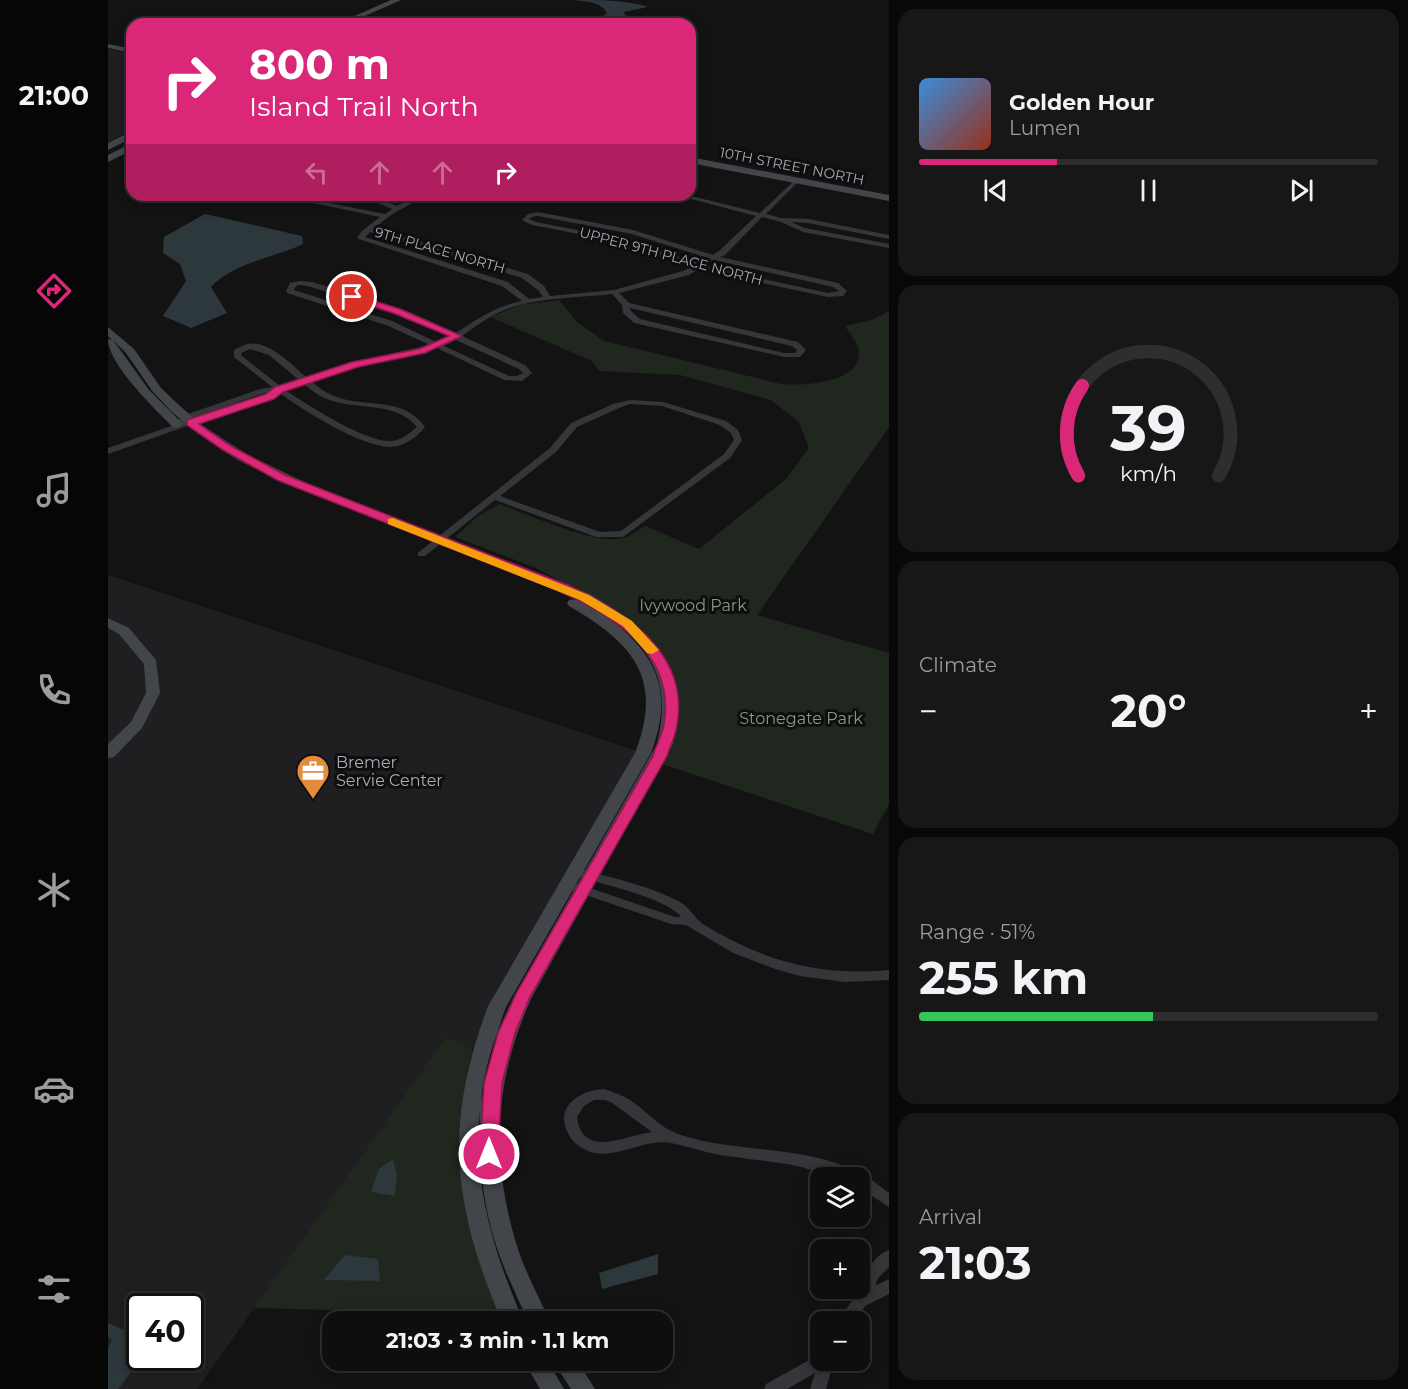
<!DOCTYPE html>
<meta charset="utf-8">
<style>
:root{--surface:#0e0e0f;--page:#171718;--text:#f1f3f6;--muted:#9b9c9e;--line:#2e2e2f;--accent:#db2777}
body{margin:0;font-family:Montserrat,sans-serif;background:var(--page);color:var(--text);height:100vh;display:flex;flex-direction:column;font-size:22px;white-space:nowrap}
*{box-sizing:border-box;margin:0}
p{font-size:20px;color:var(--muted)}
.icon{flex:none;width:33px;height:33px;fill:none;stroke:currentColor;stroke-width:2;stroke-linecap:round;stroke-linejoin:round}
.map{position:relative;flex:1;overflow:hidden}
.sheet{display:flex;flex-direction:column;gap:9px;padding:9px;background:#080808;width:519px}
.sheet>*{flex:none}
.banner{position:absolute;left:18px;top:18px;width:570px;height:183px;border-radius:18px;box-shadow:0 3px 15px #0003,0 0 0 2px var(--line);background:#db2777;color:#fff;overflow:hidden}
.controls{position:absolute;left:702px;top:1167px;display:grid;gap:12px}
.controls a{display:grid;place-items:center;width:60px;height:60px;border-radius:12px;background:var(--surface);box-shadow:0 3px 15px #0003,0 0 0 2px var(--line);font-size:30px}
.speed{position:absolute;left:18px;top:1293px;display:flex;gap:12px;font-size:30px;font-weight:700;text-align:center}
.speed>*{display:grid;place-content:center;width:78px;height:78px;border-radius:50%;background:var(--surface);box-shadow:0 3px 15px #0003,0 0 0 2px var(--line);line-height:1}
.speed .limit{border:3px solid #111;border-radius:9px;background:#fff;color:#111}
.pin{position:absolute;display:grid;place-items:center;width:51px;height:51px;color:#fff;margin:-26px;border:3px solid #fff;border-radius:50%;box-shadow:0 2px 6px #0007}
.me{position:absolute;width:66px;margin:-33px;rotate:0deg;stroke-linejoin:round;filter:drop-shadow(0 0 4px #0008)}
.turn{display:flex;align-items:center;gap:21px;height:126px;padding:0 24px;font-size:27px}
.turn .icon{width:78px;height:78px;stroke-width:2.5}
.turn b{display:block;font-size:42px;line-height:51px}
.lanes{display:flex;align-items:center;height:57px;padding:0 24px;background:#0003;justify-content:center;gap:30px;direction:ltr}
.lanes .off{opacity:.35}
.big{font-size:45px;font-weight:700;line-height:1.1}
.sheet .tile{flex:1;display:flex;flex-direction:column;justify-content:center;gap:9px;min-width:0;padding:0 21px;border-radius:18px;background:var(--page)}
.sheet .dial{align-items:center;gap:0}
.dial svg{height:156px;overflow:visible;fill:none;stroke:var(--line);stroke-width:7;stroke-linecap:round;text-anchor:middle}
.dial text{fill:var(--text);stroke:none}
.song{display:flex;align-items:center;gap:18px}
.cover{width:72px;height:72px;border-radius:9px;background:linear-gradient(135deg,hsl(210 70% 55%),hsl(10 70% 35%))}
.played{height:6px;border-radius:3px;background:linear-gradient(90deg,var(--accent) 30%,var(--line) 30%)}
.keys{display:flex;justify-content:space-around;direction:ltr}
.heat{display:flex;justify-content:space-between;align-items:center;font-size:33px;direction:ltr}
.charge{height:9px;border-radius:4px;background:linear-gradient(90deg,#34c759 51%,var(--line) 0)}
.trip{position:absolute;left:214px;top:1311px;width:351px;height:60px;border-radius:18px;background:var(--surface);box-shadow:0 3px 15px #0003,0 0 0 2px var(--line);font-weight:700;line-height:60px;text-align:center}
main{display:flex;flex:1;min-height:0}
.menu{display:flex;flex-direction:column;width:108px;justify-content:space-around;align-items:center;background:#060606;color:var(--muted)}
.menu .icon{width:42px;height:42px}
.menu .active{color:var(--accent)}
.menu b{font-size:27px;color:var(--text)}
.map>svg:first-child{display:block}
.built{fill:#1f1f21;fill-rule:evenodd}
.green{fill:#20271f}
.water{fill:#2d383c}
.lines{fill:none;stroke-linecap:round;stroke-linejoin:round}
.street{fill:#343639;fill-rule:evenodd}
.secondary{fill:#424549;fill-rule:evenodd}
.route{fill:#db2777;stroke:#8e194d;stroke-width:1.5}
.slow{fill:#f59e0b}
.labels{text-anchor:middle;stroke-width:6;stroke-linejoin:round;paint-order:stroke}
.far-street-label{font-size:14px;fill:#a5acb4;stroke:#0e0e0f}
.park-label{font-size:16px;fill:#819d7e;stroke:#0e0e0f}
.poi-label{font-size:16px;fill:#a5acb4;stroke:#0e0e0f;text-anchor:start}
</style>
<main>
<nav class="menu">
<b>21:00</b>
<svg class="icon active" aria-label="directions" viewBox="0 0 24 24"><path d="M12 3l9 9-9 9-9-9zM9 14v-3h6M13 9l2 2-2 2"/></svg>
<svg class="icon" aria-label="music" viewBox="0 0 24 24"><path d="M9 18V5l10-2v13"/><circle cx="6" cy="18" r="3"/><circle cx="16" cy="16" r="3"/></svg>
<svg class="icon" aria-label="phone" viewBox="0 0 24 24"><path d="M5 4h4l2 5-3 2q2 4 5 5l2-3 5 2v4C11 20 4 13 5 4z"/></svg>
<svg class="icon" aria-label="climate" viewBox="0 0 24 24"><path d="M12 3v18M4 7l16 10M4 17L20 7"/></svg>
<svg class="icon" aria-label="car" viewBox="0 0 24 24"><path d="M5 17H2v-5l4-1 3-4h7l3 4 3 1v5h-3M9 17h6M6 11h13"/><circle cx="7" cy="17" r="2"/><circle cx="17" cy="17" r="2"/></svg>
<svg class="icon" aria-label="filters" viewBox="0 0 24 24"><path d="M4 7h16M4 17h16"/><circle cx="9" cy="7" r="2"/><circle cx="15" cy="17" r="2"/></svg>
</nav>
<div class="map">
<svg width="781" height="1389" viewBox="0 0 781 1389">
<rect width="100%" height="100%" fill="#131314"/>
<path class="built" d="M0,49L24,54V130L0,143Z
M0,575L529,751L390,988L378,1012L365,1049L338,1038L89,1389H0ZM32,1306H82V1358H32Z"/>
<path class="green" d="M451,300L470,323L496,341L673,384C693,386 749,384 751,355C752,344 742,334 737,326L764,320L781,311V427L649,615L781,653V804L765,834L554,764L569,727L570,708L562,670L538,635L516,616L428,568L347,537L370,516L391,504C419,514 481,542 508,539C520,538 527,533 537,526L591,549L678,479L701,448L691,422L663,400L572,375L491,371L484,361L382,317L413,305Z
M338,1037L365,1049C340,1141 355,1228 393,1314L146,1308Z"/>
<path class="water" d="M466,0C488,0 520,0 540,7L516,12L517,15L532,19L520,24H484L499,13C493,1 478,2 466,0Z
M97,214L194,236L195,244C164,259 128,261 103,287L119,313L83,328L55,316L78,281L72,264L55,253L56,237Z
M285,1159L289,1176L287,1196L263,1192L271,1169Z
M550,1254V1274L494,1289L491,1273Z
M237,1255L270,1259L272,1281L216,1280Z
M0,1323C7,1326 15,1329 22,1333C45,1346 21,1376 10,1389H0V1348L4,1340L0,1337Z"/>
<g class="lines">
<path class="street" d="M689,178L692,180L658,214L673,218L700,219L781,235V239L700,223L683,222L697,228L781,244V248L695,232L673,222L654,217L617,255L612,257L730,283L739,291L735,296L720,297L612,274L592,268L581,275L511,293L521,303L690,342L698,350L692,357H676L526,323L515,313L514,305L504,294C471,298 434,297 402,308C384,314 369,325 354,336L417,365L424,373L414,381L396,380L329,348L249,366L203,381C210,387 218,393 226,396C258,409 294,395 317,427C309,437 296,447 282,447C251,446 195,410 170,392L156,393L80,420L78,422L80,424L79,426L0,454V448L66,425L74,416L152,389L164,387L126,357V350C130,348 135,345 140,344C160,340 184,365 198,377L244,362L322,345L278,325L179,293L178,291L182,283L192,281L204,282L302,312L348,333C369,319 388,306 414,301L394,286L251,239L249,238L254,231L272,217L167,195H180L277,214L284,209L251,195H260L289,206L310,195H318L283,215L266,228L420,274L436,286L442,296L506,290L575,271L585,266L507,241L424,225L414,220L420,214L430,212L525,230L605,255L611,251L648,216L568,195H579L652,213ZM430,216L524,234L600,258L591,263L510,238L428,222L421,219L424,217ZM262,232L414,278L430,290L435,297L421,299L400,282L257,237ZM606,260L725,287L731,291L720,293L614,270L598,265ZM192,285L200,286L296,316L342,337L330,343L284,321L186,290L188,286ZM522,308L684,346L689,350L687,353H676L532,319L522,310ZM348,340L411,369L415,373L409,376H401L336,346ZM142,349L161,355L191,380L172,386L134,356L133,353ZM196,384C203,390 211,396 219,399C248,411 287,400 309,427C302,433 294,440 284,441C260,444 198,404 177,390Z
M522,400L555,402L618,421L630,430L634,440L622,458L515,537H488L387,500L317,556H311L309,554L311,552L442,448L463,423L505,404ZM522,404L554,406L612,425L623,433L626,440L616,454L513,531L492,532L392,496L448,452L469,427L511,408Z
M476,870C507,879 543,886 572,902C583,908 586,919 598,926C656,961 713,977 781,970V980L737,982L692,976L667,969L625,953L578,925L563,924L454,887L452,884L454,881L458,880L567,917H573C561,899 494,884 472,877L470,874L472,871Z
M496,1089C506,1092 516,1096 525,1102C540,1113 553,1128 570,1134C631,1155 702,1143 759,1177C766,1181 774,1188 781,1193V1207L752,1188V1178C745,1178 739,1178 733,1178C722,1177 702,1169 689,1166C663,1161 638,1159 612,1155C595,1152 579,1146 563,1143C532,1138 503,1165 474,1148C467,1144 462,1138 459,1131C447,1105 474,1090 496,1089ZM486,1100H496L503,1102L544,1132C519,1135 474,1160 469,1117L476,1106Z
M781,1250V1267L770,1278L767,1286L781,1279V1294L757,1306L747,1322H731C734,1313 741,1306 746,1298C755,1282 760,1258 781,1250Z
M712,1354V1360H726L718,1389H702L707,1373L679,1389H656L658,1384Z"/>
<path class="secondary" d="M283,0H293L239,24H228Z
M0,44L24,49V53L0,48Z
M24,131V138L0,150V143Z
M24,143V150L0,162V155Z
M582,157L781,195V201L582,163Z
M0,327L26,349L53,388L72,406L94,425L138,454L194,481L482,594C545,631 582,667 565,744L424,997C386,1080 382,1158 409,1246C417,1272 431,1297 442,1322H420C410,1297 397,1273 389,1248C374,1205 370,1155 372,1109C364,1184 386,1254 416,1322H394C345,1206 335,1126 380,1006L527,753C556,678 525,643 461,606L459,603L461,600C473,597 489,609 498,616C550,655 566,692 543,753L398,1007C387,1038 376,1068 373,1101L389,1033L406,996L549,744C567,668 534,636 472,600L186,487L130,460L86,431L64,412L45,392L18,353L5,340L41,390L75,424L69,428L65,427C46,408 0,364 0,339L4,340L0,336Z
M0,618L21,628L48,660L52,693L34,728L6,757L0,758V744L23,722L38,693L36,664L11,634L0,628Z
M415,1360H439L456,1389H432Z
M444,1360H469L487,1389H463Z"/>
</g>
<path class="route" d="M244,294L292,309L354,336L317,353L250,367L175,392L166,399L91,424L123,446L177,475L460,585C516,611 582,652 569,725C568,735 562,746 559,756L422,997L407,1033L394,1083L390,1154L388,1159L381,1161L375,1159L372,1154L376,1083L390,1033L409,992L545,756C548,746 554,735 556,725C568,653 506,616 451,591L169,480L115,450L79,425V420L158,394L167,387L244,362L311,349L341,336L285,313L240,299V295Z"/>
<path class="slow" d="M285,518L481,595L524,621L551,650L544,654L539,653L515,626L472,600L280,524V519Z"/>
<defs>
<g id="office-pin" transform="scale(1.725)"><path d="M0 17L-7.5 6A9.5 9.5 0 1 1 7.5 6Z" fill="#e38d3c" stroke="#0e0e0f"/><path d="M-6-3h4V-5.5h4V-3h4V5H-6ZM-1-4.5V-3h2v-1.5ZM-6 0V1H6V0Z" fill="#fff"/></g>
</defs>
<g fill-rule="evenodd">
<use href="#office-pin" x="205" y="771"/>
</g>
<g class="labels">
<g class="far-street-label">
<text transform="translate(684 166) rotate(11)" y="5">10TH STREET NORTH</text>
<text transform="translate(332 250) rotate(16)" y="5">9TH PLACE NORTH</text>
<text transform="translate(563 256) rotate(15)" y="5">UPPER 9TH PLACE NORTH</text>
</g>
<g class="park-label">
<text x="585" y="611">Ivywood Park</text>
<text x="693" y="724">Stonegate Park</text>
</g>
<g class="poi-label">
<text x="228" y="768">Bremer<tspan x="228" dy="18">Servie Center</tspan></text>
</g>
</g>
</svg>
<div class="controls">
<a><svg class="icon" aria-label="layers" viewBox="0 0 24 24"><path d="M12 4l9 5-9 5-9-5zM3 14l9 5 9-5"/></svg></a>
<a>+</a>
<a>−</a>
</div>
<div class="speed"><div class="limit">40</div></div>
<div class="pin" style="left:244px;top:297px;background:#d93025"><svg class="icon" aria-label="arrive" viewBox="0 0 24 24"><path d="M6 21V4h12l-3 4 3 4H6"/></svg></div>
<svg class="me" style="left:381px;top:1154px" viewBox="-20 -20 40 40"><circle r="17" fill="#db2777" stroke="#fff" stroke-width="3"/><path d="M0-11L8 9 0 5-8 9z" fill="#fff"/></svg>
<div class="trip">21:03 · 3 min · 1.1 km</div>
<div class="banner">
<div class="turn"><svg class="icon" aria-label="right" viewBox="0 0 24 24"><path d="M7 20v-9h11M14 6l5 5-5 5"/></svg><div><b>800 m</b>Island Trail North</div></div>
<div class="lanes"><svg class="icon off" aria-label="left" viewBox="0 0 24 24"><path d="M17 20v-9H6M10 6l-5 5 5 5"/></svg><svg class="icon off" aria-label="ahead" viewBox="0 0 24 24"><path d="M12 20V5M6 11l6-6 6 6"/></svg><svg class="icon off" aria-label="ahead" viewBox="0 0 24 24"><path d="M12 20V5M6 11l6-6 6 6"/></svg><svg class="icon" aria-label="right" viewBox="0 0 24 24"><path d="M7 20v-9h11M14 6l5 5-5 5"/></svg></div>
</div>
</div>
<section class="sheet">
<div class="tile">
<div class="song"><i class="cover"></i><div><b>Golden Hour</b><p>Lumen</p></div></div>
<div class="played"></div>
<div class="keys"><svg class="icon" aria-label="previous" viewBox="0 0 24 24"><path d="M18 5L8 12l10 7zM5 5v14"/></svg><svg class="icon" aria-label="pause" viewBox="0 0 24 24"><path d="M8 5v14M16 5v14"/></svg><svg class="icon" aria-label="next" viewBox="0 0 24 24"><path d="M6 5l10 7-10 7zM19 5v14"/></svg></div>
</div>
<div class="tile dial"><svg viewBox="0 0 100 80">
<path d="M14 69A42 42 0 1 1 86 69"/>
<path d="M14 69A42 42 0 0 1 16 23" stroke="#db2777"/>
<text x="50" y="56" font-size="32" font-weight="700">39</text>
<text x="50" y="72" font-size="11">km/h</text>
</svg></div>
<div class="tile"><p>Climate</p>
<div class="heat"><a>−</a><b class="big">20°</b><a>+</a></div>
</div>
<div class="tile"><p>Range · 51%</p><b class="big">255 km</b><div class="charge"></div></div>
<div class="tile"><p>Arrival</p><b class="big">21:03</b></div>
</section>
</main>
